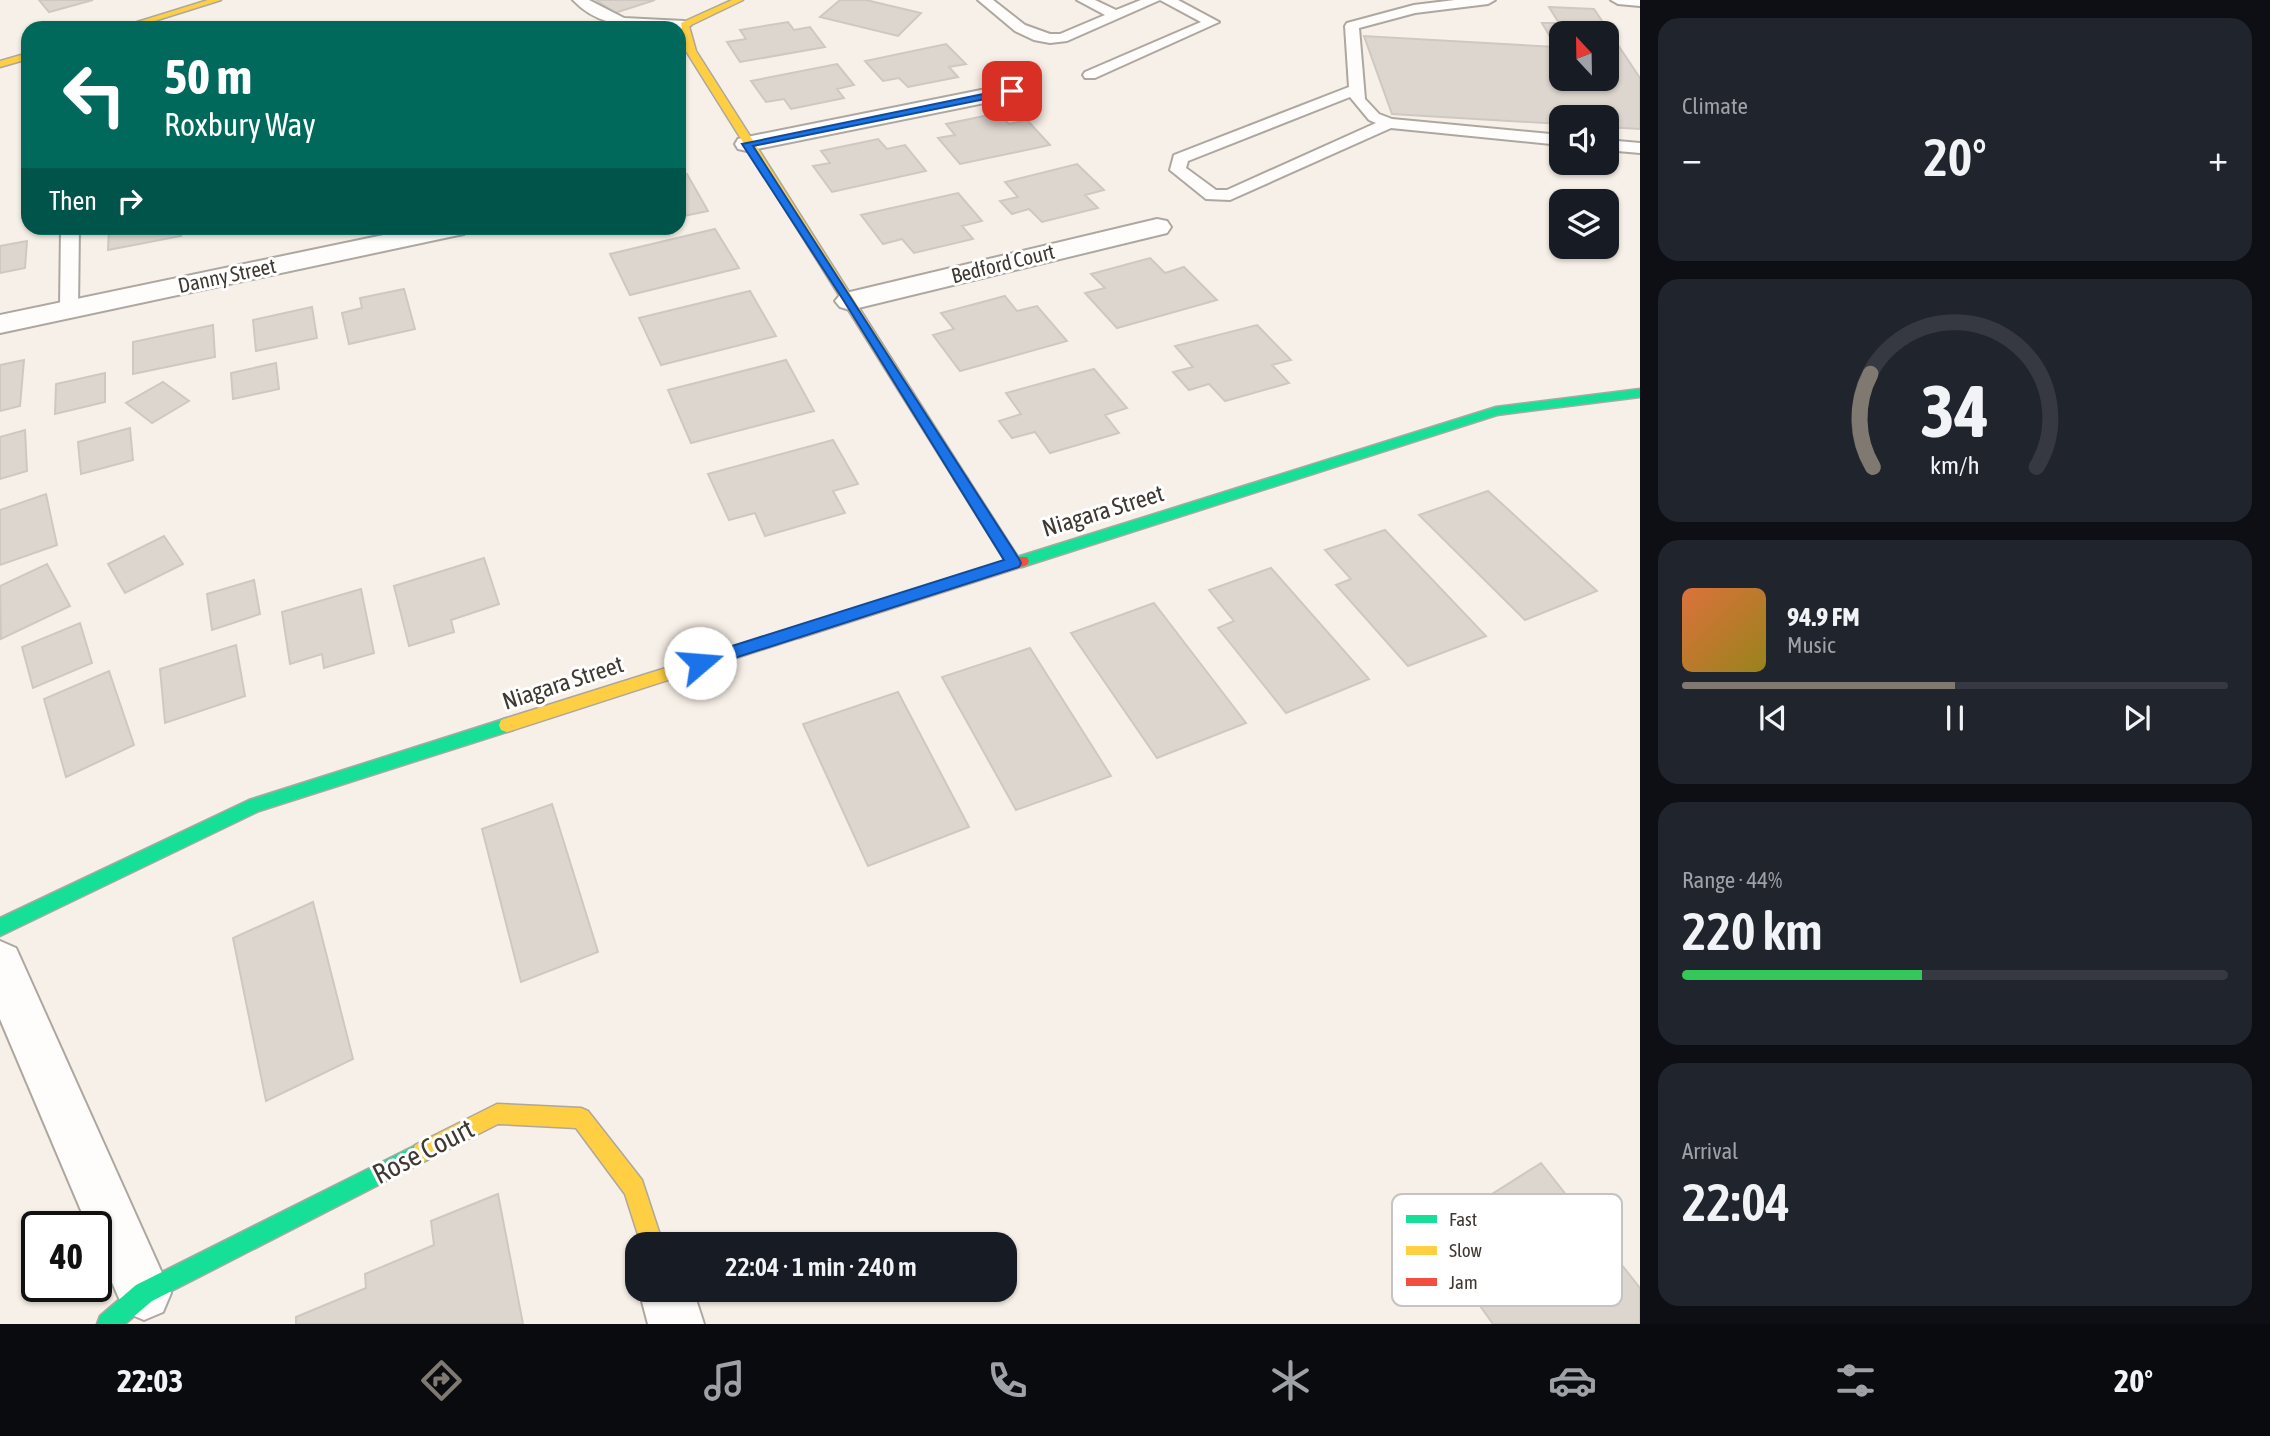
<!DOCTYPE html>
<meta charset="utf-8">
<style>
:root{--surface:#171b24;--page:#20242c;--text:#f1f3f6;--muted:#9ea1a6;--line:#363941;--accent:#7f7972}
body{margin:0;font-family:"Asap Condensed",sans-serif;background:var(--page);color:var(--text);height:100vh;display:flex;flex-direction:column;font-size:26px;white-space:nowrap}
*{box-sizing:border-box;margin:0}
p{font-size:23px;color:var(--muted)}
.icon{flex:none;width:38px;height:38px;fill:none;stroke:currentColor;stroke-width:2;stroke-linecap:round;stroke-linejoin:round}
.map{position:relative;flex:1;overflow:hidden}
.panel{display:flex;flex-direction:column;gap:18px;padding:18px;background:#0d0f14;width:630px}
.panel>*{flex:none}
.top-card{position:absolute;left:21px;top:21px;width:665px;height:214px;border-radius:21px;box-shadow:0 2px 5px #0004;background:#00695c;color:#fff;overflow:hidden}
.needle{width:46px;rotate:338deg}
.fabs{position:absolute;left:1549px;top:21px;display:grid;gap:14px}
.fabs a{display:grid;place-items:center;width:70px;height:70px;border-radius:14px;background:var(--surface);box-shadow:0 2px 5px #0004;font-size:35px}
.speed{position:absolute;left:21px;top:1211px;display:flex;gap:14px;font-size:35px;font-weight:700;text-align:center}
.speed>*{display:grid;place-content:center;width:91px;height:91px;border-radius:50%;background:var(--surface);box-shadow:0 2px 5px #0004;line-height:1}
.speed .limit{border:4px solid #111;border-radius:10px;background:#fff;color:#111}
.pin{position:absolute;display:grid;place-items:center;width:60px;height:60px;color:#fff;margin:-30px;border-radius:14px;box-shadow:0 4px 10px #0006}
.me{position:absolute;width:77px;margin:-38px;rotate:72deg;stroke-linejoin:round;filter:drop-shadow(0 0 5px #0008)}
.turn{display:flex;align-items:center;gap:24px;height:147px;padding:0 28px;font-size:32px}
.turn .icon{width:91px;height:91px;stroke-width:2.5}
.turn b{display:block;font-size:49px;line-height:60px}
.then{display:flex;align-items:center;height:66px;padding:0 28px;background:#0003;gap:14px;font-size:26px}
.big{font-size:52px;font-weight:600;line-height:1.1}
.panel .widget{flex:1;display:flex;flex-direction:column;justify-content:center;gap:10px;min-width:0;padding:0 24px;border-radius:21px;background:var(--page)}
.panel .dial{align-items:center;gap:0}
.dial svg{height:182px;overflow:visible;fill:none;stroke:var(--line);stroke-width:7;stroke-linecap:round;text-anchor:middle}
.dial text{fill:var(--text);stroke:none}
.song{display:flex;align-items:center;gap:21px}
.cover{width:84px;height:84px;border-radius:10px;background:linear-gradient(135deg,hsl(20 70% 55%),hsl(50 70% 35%))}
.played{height:7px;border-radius:4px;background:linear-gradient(90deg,var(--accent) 50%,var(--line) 50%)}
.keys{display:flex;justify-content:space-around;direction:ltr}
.heat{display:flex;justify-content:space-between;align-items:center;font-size:38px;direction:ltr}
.charge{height:10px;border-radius:5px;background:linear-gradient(90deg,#34c759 44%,var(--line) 0)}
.trip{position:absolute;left:625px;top:1232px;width:392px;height:70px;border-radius:21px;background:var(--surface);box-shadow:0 2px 5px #0004;font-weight:600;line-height:70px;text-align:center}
.dock{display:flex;height:112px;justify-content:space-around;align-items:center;background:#090b0e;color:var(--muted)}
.dock .icon{width:49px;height:49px}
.dock .selected{color:var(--accent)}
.dock b{font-size:32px;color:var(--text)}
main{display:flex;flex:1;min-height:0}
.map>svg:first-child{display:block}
.building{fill:#ddd6cf;stroke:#cfc8c2;stroke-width:2;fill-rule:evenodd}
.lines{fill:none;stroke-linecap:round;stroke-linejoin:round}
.lane-casing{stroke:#ada7a0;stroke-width:4}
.street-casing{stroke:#ada7a0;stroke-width:4}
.fast-casing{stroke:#ada7a0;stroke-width:3}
.slow-casing{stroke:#ada7a0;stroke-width:3}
.jam-casing{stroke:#ada7a0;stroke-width:3}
.lane{fill:#fefdfc;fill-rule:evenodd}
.street{fill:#fefdfc;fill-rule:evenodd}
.fast{fill:#16e098;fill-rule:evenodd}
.slow{fill:#ffcf43;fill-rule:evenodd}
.jam{fill:#f24e42;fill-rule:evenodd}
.route{fill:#1a73e8;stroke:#114b97;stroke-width:2}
.labels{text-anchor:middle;stroke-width:6;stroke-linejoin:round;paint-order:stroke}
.far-street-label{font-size:21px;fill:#3f3932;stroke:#fff}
.street-label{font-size:24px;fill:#3f3932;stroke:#fff}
.near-street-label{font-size:28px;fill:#3f3932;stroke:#fff}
.key{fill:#fff;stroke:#c5c4c2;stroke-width:2}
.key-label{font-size:19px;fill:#3f3932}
</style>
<main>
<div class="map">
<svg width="1640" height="1324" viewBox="0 0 1640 1324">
<rect width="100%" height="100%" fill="#f7f0e8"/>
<path class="building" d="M39,0H93L49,12Z
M596,0H655L615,13Z
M840,0H866L921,13L898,36L820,17Z
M1549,7L1594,9L1640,78V129L1606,127V117H1561V124L1392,114L1364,36L1556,47L1542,23H1559ZM1561,33H1606V79H1561Z
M788,22L794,30L810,27L825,47L740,62L727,42L746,39L740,30Z
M946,44L966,64L949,67L958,77L908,87L899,78L883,81L865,61Z
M837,64L854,85L837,89L844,98L791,109L784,99L766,102L751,81Z
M998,113L1009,124L1027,120L1050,145L960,164L938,138L955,135L946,124Z
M878,139L887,149L905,145L926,171L832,192L813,166L830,163L821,151Z
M1077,164L1104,190L1085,195L1098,208L1042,222L1029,209L1012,214L1000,201L1018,197L1005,182Z
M687,174L708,211L679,217V176Z
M958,193L982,221L962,226L973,239L914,253L902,239L883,244L861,215Z
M109,228H180L181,236L108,250Z
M715,229L739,268L630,295L610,254Z
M27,241L25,268L0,273V246Z
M1150,258L1165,273L1184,267L1217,300L1117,328L1085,293L1105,288L1091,274Z
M404,289L415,329L349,344L342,313L362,308L360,298Z
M750,291L776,336L661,365L639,318Z
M1005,296L1017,311L1037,306L1067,341L960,371L933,335L954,329L941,313Z
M312,307L317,338L256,351L253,320Z
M213,325L215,357L133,374V342Z
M1257,325L1291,360L1272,365L1289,383L1225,401L1209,384L1189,390L1173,372L1193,367L1175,346Z
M24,360L20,406L0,411V365Z
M786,360L814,411L691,443L668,390Z
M276,363L279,389L233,399L231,373Z
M1094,369L1127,408L1105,415L1119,433L1050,453L1035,432L1012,438L999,421L1021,414L1006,393Z
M105,373V402L55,414L56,384Z
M163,382L189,401L152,423L126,403Z
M130,428L133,460L81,474L78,442Z
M25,430L27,471L0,479V437Z
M833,440L858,484L833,491L845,513L765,536L755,513L729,520L708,474Z
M1488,491L1597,591L1525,620L1419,515Z
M46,494L57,545L0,565V510Z
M1385,530L1486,636L1408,666L1336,585L1351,579L1325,550Z
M164,536L183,564L125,593L108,564Z
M484,558L499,604L451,620L454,632L409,646L394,586Z
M47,564L70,606L1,639L0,586Z
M1271,568L1369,679L1286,713L1218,628L1234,621L1209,590Z
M254,580L260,614L212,630L207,594Z
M361,589L374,653L324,668L322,654L290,664L282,612Z
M1154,603L1246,723L1157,758L1071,633Z
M80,623L92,663L33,688L22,647Z
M236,645L245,696L165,723L160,669Z
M1030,648L1111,776L1016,810L942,677Z
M109,671L134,745L66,777L44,699Z
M898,692L969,827L868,866L803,724Z
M552,804L598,952L521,982L482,829Z
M313,902L353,1059L266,1101L233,938Z
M1541,1163L1640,1288V1324H1493L1429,1234Z
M498,1194L523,1324H296V1317L366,1288L365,1274L434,1245L431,1221Z"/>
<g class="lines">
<g class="lane-casing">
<path id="lane" d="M573,0H589L624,18L684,21L691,25L684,29C645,22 606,35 573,0Z
M978,0H993L1025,25L1050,34H1060L1105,15L1077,0H1095L1116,10L1141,0H1160L1067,41L1050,43L1034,40L1015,31Z
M1160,0H1178L1219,22L1095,78H1085L1083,75L1085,72L1201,22Z
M1455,0H1495L1488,4L1415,13L1359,28L1365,99L1379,114L1392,119L1561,135V145L1391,128L1230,200L1206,199L1170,170L1174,155L1349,87L1345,26L1347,23L1414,5ZM1350,97L1369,120L1376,123L1227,190H1216L1186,168L1188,161Z
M1611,0H1640V6L1618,4Z
M1606,140L1640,143V153L1606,150Z
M61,228H79L78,309L69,315L60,309Z"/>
</g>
<g class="street-casing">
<path id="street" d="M1011,84L1019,86L1023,91L1019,96L747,151L738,149L735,144L738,139L747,137Z
M1157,219L1167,221L1171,227L1167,233L850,310L840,307L835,301L840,295L850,292Z
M417,228H468L464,234L454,236L0,333V315Z
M0,941L16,948L171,1293L163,1312L144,1320L125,1312L96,1246V1227H88L0,1019Z
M639,1290H693L704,1324H648Z"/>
</g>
<g class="fast-casing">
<path id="fast" d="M1640,389V397L1497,415L1022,567L1015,561L1017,557L1496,407Z
M507,718L513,720L515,725L513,730L259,811L0,936V918L249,800Z
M422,1142L429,1145L432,1152L429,1159L152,1301L125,1324H97L100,1316L136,1285Z"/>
</g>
<g class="slow-casing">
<path id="slow" d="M208,0H221L132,28H118Z
M732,0H743L689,26L696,51L966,476L968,479L966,482H956L686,51L681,23Z
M28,53V59L0,67V61Z
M799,626L804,628L807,632L804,636L507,732L501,730L499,725L501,720L507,718Z
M497,1104L581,1108L588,1111L642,1180L663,1244H641L625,1194L576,1128L498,1124L429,1159L422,1162L415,1159L412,1152L415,1145Z"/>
</g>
<g class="jam-casing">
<path id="jam" d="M961,474L966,476L1018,557H1027L1029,561L1027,565L799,638L794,636L791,632L794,628L1005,561L954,479Z"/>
</g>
<use href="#lane" class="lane"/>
<use href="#street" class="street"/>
<use href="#fast" class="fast"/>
<use href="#slow" class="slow"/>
<use href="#jam" class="jam"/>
</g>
<path class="route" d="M1012,88L1015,89V93L753,146L1019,559L1021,563L1019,567L700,669L694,667L692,663L694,658L1004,560L844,301L742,144Z"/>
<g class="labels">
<g class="far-street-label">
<text transform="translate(1003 264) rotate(-14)" y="7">Bedford Court</text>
<text transform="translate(227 276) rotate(-12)" y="7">Danny Street</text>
</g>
<g class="street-label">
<text transform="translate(1103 511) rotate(-17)" y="8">Niagara Street</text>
<text transform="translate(563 683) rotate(-18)" y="8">Niagara Street</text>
</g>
<g class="near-street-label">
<text transform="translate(423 1151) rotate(-27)" y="10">Rose Court</text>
</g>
</g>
<rect x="1392" y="1194" width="230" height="112" rx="10" class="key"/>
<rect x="1406" y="1215" width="31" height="8" fill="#16e098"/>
<rect x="1406" y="1246" width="31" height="9" fill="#ffcf43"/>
<rect x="1406" y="1278" width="31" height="8" fill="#f24e42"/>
<g class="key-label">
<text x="1449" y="1226">Fast</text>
<text x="1449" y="1257">Slow</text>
<text x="1449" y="1289">Jam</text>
</g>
</svg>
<div class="fabs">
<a><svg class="needle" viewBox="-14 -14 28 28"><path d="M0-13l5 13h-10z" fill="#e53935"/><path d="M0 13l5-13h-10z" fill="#9ea1a6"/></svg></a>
<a><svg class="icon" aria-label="sound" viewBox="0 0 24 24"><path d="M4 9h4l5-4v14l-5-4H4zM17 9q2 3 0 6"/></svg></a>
<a><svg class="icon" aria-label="layers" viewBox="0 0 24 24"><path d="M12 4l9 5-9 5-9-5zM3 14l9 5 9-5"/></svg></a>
</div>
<div class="speed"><div class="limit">40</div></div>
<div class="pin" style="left:1012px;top:91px;background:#d93025"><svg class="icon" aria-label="arrive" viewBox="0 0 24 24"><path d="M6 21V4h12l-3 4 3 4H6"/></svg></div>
<svg class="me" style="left:700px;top:663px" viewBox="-20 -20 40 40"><circle r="19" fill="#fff"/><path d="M0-13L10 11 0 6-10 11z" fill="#1a73e8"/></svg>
<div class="trip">22:04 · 1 min · 240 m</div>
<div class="top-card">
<div class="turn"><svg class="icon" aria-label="left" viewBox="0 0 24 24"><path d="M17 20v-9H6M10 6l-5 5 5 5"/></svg><div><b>50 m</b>Roxbury Way</div></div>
<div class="then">Then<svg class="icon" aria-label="right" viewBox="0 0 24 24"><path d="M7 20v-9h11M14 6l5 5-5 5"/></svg></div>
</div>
</div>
<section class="panel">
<div class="widget"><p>Climate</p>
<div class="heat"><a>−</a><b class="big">20°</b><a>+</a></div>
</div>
<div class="widget dial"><svg viewBox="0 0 100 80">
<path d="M14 69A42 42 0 1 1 86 69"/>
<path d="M14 69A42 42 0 0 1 13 28" stroke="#7f7972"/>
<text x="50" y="56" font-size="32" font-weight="700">34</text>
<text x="50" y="72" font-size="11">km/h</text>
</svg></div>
<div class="widget">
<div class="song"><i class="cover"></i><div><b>94.9 FM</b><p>Music</p></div></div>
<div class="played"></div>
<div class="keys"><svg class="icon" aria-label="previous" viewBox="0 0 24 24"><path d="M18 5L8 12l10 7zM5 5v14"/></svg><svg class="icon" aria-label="pause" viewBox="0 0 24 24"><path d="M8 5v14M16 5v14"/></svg><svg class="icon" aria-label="next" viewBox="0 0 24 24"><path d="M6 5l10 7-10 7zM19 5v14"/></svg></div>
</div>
<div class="widget"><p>Range · 44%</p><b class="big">220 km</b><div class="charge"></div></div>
<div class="widget"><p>Arrival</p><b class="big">22:04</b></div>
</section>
</main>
<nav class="dock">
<b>22:03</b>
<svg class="icon selected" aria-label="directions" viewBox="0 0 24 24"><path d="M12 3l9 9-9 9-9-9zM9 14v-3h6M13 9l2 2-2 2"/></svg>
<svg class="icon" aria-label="music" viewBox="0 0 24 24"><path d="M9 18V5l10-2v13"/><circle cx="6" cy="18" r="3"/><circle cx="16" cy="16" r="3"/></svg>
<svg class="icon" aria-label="phone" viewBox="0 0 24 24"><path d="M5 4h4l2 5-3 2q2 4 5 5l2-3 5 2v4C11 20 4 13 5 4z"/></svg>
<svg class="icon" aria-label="climate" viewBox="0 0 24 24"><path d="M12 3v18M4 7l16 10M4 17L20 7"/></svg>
<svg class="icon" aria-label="car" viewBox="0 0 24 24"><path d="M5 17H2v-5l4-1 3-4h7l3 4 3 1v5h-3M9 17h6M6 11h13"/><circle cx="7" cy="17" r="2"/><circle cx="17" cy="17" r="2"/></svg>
<svg class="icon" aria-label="filters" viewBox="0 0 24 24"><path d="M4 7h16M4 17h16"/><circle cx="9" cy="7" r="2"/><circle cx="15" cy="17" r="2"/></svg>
<b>20°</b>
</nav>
